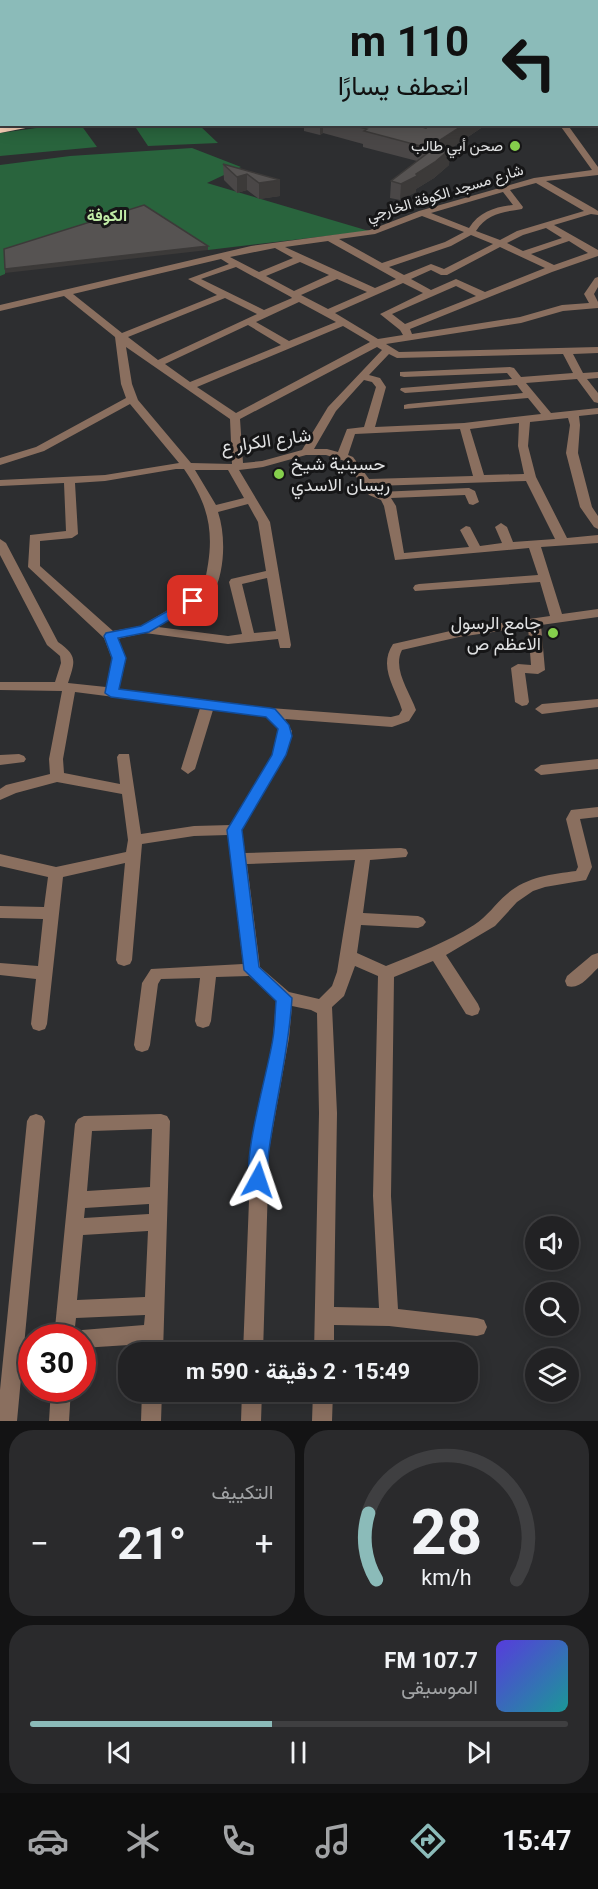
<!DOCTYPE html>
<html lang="ar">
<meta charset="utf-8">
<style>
:root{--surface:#222224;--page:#2a2a2c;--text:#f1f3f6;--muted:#a2a4a6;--line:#3f3f41;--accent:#8bbbb9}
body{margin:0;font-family:Roboto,Vazirmatn,sans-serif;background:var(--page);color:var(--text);direction:rtl;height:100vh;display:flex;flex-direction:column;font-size:22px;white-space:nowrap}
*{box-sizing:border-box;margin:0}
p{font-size:20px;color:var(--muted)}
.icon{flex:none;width:33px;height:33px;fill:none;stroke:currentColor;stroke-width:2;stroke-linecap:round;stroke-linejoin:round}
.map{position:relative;height:1421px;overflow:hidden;direction:ltr}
.panel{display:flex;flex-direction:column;gap:9px;padding:9px;background:#131314;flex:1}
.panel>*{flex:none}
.banner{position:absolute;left:0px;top:0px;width:598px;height:126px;box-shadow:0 3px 15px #0003,0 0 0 2px var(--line);direction:rtl;background:#8bbbb9;color:#111;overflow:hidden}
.controls{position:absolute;left:525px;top:1216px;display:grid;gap:12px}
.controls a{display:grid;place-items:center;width:54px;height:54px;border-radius:50%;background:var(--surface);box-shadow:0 3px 15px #0003,0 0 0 2px var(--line);font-size:30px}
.speed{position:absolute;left:18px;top:1324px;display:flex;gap:12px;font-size:30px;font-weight:700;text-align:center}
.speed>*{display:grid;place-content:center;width:78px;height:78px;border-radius:50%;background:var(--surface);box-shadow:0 3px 15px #0003,0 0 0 2px var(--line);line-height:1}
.speed .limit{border:9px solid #d22;background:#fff;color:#111}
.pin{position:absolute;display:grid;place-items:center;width:51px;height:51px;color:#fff;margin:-26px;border-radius:12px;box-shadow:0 3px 9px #0006}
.me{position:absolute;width:66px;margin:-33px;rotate:5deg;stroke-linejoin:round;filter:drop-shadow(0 0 4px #0008)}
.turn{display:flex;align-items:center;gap:21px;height:126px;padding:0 30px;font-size:27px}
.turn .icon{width:78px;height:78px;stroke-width:2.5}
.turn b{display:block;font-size:42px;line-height:51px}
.big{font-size:45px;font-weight:700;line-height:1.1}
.panel .widget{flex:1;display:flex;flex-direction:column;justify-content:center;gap:9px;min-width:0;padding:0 21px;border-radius:24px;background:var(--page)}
.panel .dial{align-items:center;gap:0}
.dial svg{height:156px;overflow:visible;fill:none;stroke:var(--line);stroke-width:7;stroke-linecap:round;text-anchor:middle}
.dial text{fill:var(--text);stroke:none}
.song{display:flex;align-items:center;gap:18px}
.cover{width:72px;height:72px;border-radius:9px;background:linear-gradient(135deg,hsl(250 70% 55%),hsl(180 70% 35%))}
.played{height:6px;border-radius:3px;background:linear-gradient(90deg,var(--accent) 45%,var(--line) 45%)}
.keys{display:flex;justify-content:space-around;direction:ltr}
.heat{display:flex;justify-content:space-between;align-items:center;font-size:33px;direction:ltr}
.panel .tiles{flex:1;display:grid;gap:9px;grid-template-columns:1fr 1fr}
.widget:last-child{grid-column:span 2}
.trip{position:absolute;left:118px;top:1342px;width:360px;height:60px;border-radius:24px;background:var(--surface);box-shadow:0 3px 15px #0003,0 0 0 2px var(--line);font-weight:700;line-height:60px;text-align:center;direction:rtl}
.menu{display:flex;height:96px;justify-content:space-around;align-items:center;background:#0e0e0e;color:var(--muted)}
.menu .icon{width:42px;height:42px}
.menu .current{color:var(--accent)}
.menu b{font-size:27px;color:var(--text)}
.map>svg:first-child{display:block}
.green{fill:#29643d}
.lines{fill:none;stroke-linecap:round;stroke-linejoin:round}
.minor{fill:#8a6f5f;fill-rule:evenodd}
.major{fill:#e6ae8e;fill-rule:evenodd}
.highway{fill:#f7cfb7;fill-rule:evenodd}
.wall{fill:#4a4747}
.shaded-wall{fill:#3c3a39}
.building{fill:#565352;stroke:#3c3a39;stroke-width:1.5}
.route{fill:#1a73e8;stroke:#114b97;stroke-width:1.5}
.poi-dot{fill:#85cf4c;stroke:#161617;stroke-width:2}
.labels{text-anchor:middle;stroke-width:6;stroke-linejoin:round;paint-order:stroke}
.far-poi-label{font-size:15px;fill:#e1e2e3;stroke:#161617;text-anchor:end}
.far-street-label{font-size:15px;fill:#e1e2e3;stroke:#161617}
.far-neighbourhood-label{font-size:16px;font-weight:bold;fill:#c1eba7;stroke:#161617}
.street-label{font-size:18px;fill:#e1e2e3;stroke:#161617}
.poi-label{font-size:18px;fill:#e1e2e3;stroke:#161617;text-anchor:start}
</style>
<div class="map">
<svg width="598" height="1421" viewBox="0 0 598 1421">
<rect width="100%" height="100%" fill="#2d2e30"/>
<path class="green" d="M58,125H81L97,147L0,156V133Z
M134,125H199L218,143L148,146Z
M192,148L241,167L207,183L369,231L208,250L144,209L5,253V274L0,276V165L70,156Z"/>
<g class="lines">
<path class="minor" d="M7,0H15L5,2Z
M131,0H139L129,2Z
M185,0H193L195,2H186Z
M255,0H263L265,2H256Z
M271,0H280L269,2Z
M303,0H311L312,2H304Z
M334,0L345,2H335Z
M367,0H375L365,2Z
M391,0H399L390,2Z
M434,0H442L433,2Z
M446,0L461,2H447Z
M488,0H495L487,2Z
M537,0L548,2H538Z
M597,5H598V9H597Z
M0,14H2V18H0Z
M597,15H598V20H597Z
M597,28H598V32H597Z
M0,43H2V47H0Z
M0,66H2V70H0Z
M597,80H598V84H597Z
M0,90H2V94H0Z
M597,113H598V118H597Z
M559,124H567L598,167V175L546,181L595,209L598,211V215L591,214L554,225L598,250V256L552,272L410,329L412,334L520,317L562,305L589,303L584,294L595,278L598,277V287L594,294L598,302V308L563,311L521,323L386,344L399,352L598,347V353L573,354L583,373L598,372V378L587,379L598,393V403L594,402L577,379L526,383L551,413L598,408V414L579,416L580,425L578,453L592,507L598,516V529L594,527L580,507L566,453L570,425L568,418L530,422L528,446L536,477L567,538L598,535V543L541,547L562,614L598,609V617L541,625L545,670L538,674L525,673L529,702L527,705L522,706L515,702L511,668L518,664L531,665L528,627L459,637L402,650C392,669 410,692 416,710L409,721L392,727L285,719L292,731L291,740L280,765L242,830L245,853L401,848L406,849L408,853L406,857L370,860L363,913L418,916L423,918L426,922L423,926L418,928L361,925L357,953L386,966C416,954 447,942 474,925C488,916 495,904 507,894C526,877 552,874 576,871L578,867L566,819L571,810L598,807V817L580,819L592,867L586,880L545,887L533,891L517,902L495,926L446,955L478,1004L480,1009L478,1014L472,1016L466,1014L433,961L394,977L391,1196L398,1309L477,1318L484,1320L487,1327L484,1334L477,1336L389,1326L334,1325V1353H314L319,1113L317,1013L311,1010L292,1006L289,1038L269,1150L263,1353H243L251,1150L273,1038L276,1000L249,976L216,977L211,1021L209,1026L203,1028L197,1026L195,1021L200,978L161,979L158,984L150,1045L148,1050L142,1052L136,1050L134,1045L142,983L151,969L243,964L228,835L194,836L142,844L132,960L130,964L124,966L118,964L116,960L125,863L63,877L47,1024L45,1029L39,1031L33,1029L31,1024L36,979L0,975V963L38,966L43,919L0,918V906L44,907L48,877L0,866V854L56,867L126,852L128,840L122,794L57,782L16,793L0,800V789L6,785L50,774L49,759L62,691L0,690V682H55L61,663L60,656L47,645L0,555V539L6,543L58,642C78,656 75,661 68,683L106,687L112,659L104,638L28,567L30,535L66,531L64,483L0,486V480L105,475L179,463L130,404L44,451L0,465V458L36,447L126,398L121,384L115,337L64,296L0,311V305L251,246L370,230L419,211L534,178L592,170ZM536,183L584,211L517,231L500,240L476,231C487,213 504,212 522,209L523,207L510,190ZM503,192L513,205C495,207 479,212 469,228L431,213ZM422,216L464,232L445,242L382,263L339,239L375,234ZM546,228L562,238L523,251L507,243L523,235ZM471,235L493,244L444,269L431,264L404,275L389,267L451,246ZM328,241L396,279L375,288L285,247ZM569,241L588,253L554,265L531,254ZM500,247L545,268L485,292L456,279L431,290L411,279L431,270L441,275H447ZM275,248L293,258L259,272L230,257ZM221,259L229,264L188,279L217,295L122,333L73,294ZM300,262L329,275L294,291L266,276ZM236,267L291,297L292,298L264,310L201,279ZM337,279L367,292L328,309L301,295ZM403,283L423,293L380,314L400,330L403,335L378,339L335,313ZM456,286L476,296L405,324L392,314ZM225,298L257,314L158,360L128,337ZM299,302L336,322L289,341L256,322ZM248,325L281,345L190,382L165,364ZM343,326L370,342L236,413L197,387ZM126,347L230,419L232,464L191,463L138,400L132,384ZM377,347L382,350L328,407L302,450L262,461L243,463L240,419ZM389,354L397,358L563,354L573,373L521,377L514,368L510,367L400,372V376L404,377L507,373L512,379L401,388L400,390L405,393L517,385L523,393L408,404L404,405V409L528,398L541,414L464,423L375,427L386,387L380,378L369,375ZM364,380L372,382L376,387L364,427L347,429L338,452L327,449H314L336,411ZM519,423L518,446L524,474L484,475L470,429ZM460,429L473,476L369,479L353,457L348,455L355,434ZM306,455H326L345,461L369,495L381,500L384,506L395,560L529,548L538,575L419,584L415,585L413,588L415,591L540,582L550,616L459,629L393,644C378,667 395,687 402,710L399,715L391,717L270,708L119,689L126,659L117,639L145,633L228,644L278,639L280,648H290L291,645L270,522L239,470L263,467ZM176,469H184C213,511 215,540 203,589L141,626L113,631L40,566V541L72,538L78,534L75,483L105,481ZM195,470H228L244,498L216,505ZM526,481L555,539L513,542L507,527L501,523L495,527L502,543L480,546L470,527L466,526L460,530L469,547L404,553L396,506L391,498L465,495L469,504L473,505L479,502L475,491L469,488L379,492L374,486ZM248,504L258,522L266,571L231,579L229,582L242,634L228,636L158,627L213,594C225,571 226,536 218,512ZM267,578L276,631L254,633L242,584ZM75,692L200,708L181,769L188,774L195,769L213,710L266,717L277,728C282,754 244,802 231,825L194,826L141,834L129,754H119L117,757L120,784L64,773L63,759ZM355,860L337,972L332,986L319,999L289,992L260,967L247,864ZM355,966L378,976L373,1196L379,1308L334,1307L337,1113L332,1007L344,996Z
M598,699V707L542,714L535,709L542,704Z
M19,754L24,756L26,759L24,762L0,765V755Z
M598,759V769L541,775L534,770L541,765Z
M598,953V968C589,976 580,990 567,986L565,981L567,976L592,955Z
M36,1114L42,1116L45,1121L17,1421H0V1390L27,1121L30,1116Z
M161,1114L167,1116L170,1121L163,1353H143L144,1344L82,1348V1338H54L75,1124L78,1119L84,1116ZM152,1129L150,1187L87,1191L92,1131ZM149,1204V1214L84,1218L85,1208ZM148,1231L145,1297L77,1300L83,1235ZM145,1315L144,1325L82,1330L74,1335L76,1318Z
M51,1389H71L69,1421H49Z
M142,1392H162L161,1421H141Z
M242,1392H262L261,1421H241Z
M313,1392H333L332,1421H312Z"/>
<path class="major" d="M83,0H93L94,2H84Z"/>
<path class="highway" d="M597,46H598V52H597Z
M16,124H46L0,133V127Z"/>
</g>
<path class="wall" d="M304,124H487L450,149L449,165L434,178L416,189V192L400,200L390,198L391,181L417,161L363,147V144L323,133L320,135L304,131Z
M223,164L280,180V196L259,199L247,190L237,193L224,180Z"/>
<path class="shaded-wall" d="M320,124H323V133L320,135Z
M465,124H487L428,164V148Z
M450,149L449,165L434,178L416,189V192L400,200L401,184Z
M247,174V190L237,193V177Z
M280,180V196L259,199V183Z
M208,246V250L5,273V269Z"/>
<path class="building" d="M348,124H411L426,128L427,124H465L428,148L364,131L367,129Z
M437,146L450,149L435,162L416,174L417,176L401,184L391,181Z
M223,164L280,180L259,183L247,174L237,177Z
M144,205L208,246L5,269L4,249Z"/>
<path class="route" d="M193,597L199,601L198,603L149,632L118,638L126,658L119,689L270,708L275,709L289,725L292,736L286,755L242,830L259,967L292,998C289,1050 276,1099 269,1150C267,1162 269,1175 264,1186L258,1189L251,1186C240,1163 269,1068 273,1038C275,1026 275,1013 276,1001L244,970L227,830L272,755L278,729L266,717L111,697L105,693L112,658L104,636L106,633L141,626Z"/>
<g class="poi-dot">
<circle cx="515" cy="146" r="6"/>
<circle cx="279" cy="474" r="6"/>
<circle cx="553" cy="633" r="6"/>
</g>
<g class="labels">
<g class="far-poi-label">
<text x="503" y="151">صحن أبي طالب</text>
</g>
<g class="far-street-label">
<text transform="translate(445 193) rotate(-17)" y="5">شارع مسجد الكوفة الخارجي</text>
</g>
<g class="far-neighbourhood-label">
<text x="107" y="221">الكوفة</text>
</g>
<g class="street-label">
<text transform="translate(266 441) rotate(-8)" y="6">شارع الكرار ع</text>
</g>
<g class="poi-label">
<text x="291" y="470">حسينية شيخ<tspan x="291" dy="21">ريسان الاسدي</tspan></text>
<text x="541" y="629" text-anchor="end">جامع الرسول<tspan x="541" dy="21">الاعظم ص</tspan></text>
</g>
</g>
</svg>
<div class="controls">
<a><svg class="icon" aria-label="sound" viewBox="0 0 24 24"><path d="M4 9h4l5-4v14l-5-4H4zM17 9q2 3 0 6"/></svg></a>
<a><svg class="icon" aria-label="search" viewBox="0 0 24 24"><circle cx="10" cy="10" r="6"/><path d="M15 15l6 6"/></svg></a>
<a><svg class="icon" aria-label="layers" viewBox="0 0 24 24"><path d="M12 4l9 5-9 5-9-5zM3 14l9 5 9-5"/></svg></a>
</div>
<div class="speed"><div class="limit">30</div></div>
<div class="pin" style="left:193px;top:601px;background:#d93025"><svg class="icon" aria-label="arrive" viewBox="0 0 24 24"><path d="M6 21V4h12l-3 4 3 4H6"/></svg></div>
<svg class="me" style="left:258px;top:1180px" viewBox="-20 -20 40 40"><path d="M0-17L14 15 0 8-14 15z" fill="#1a73e8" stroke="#fff" stroke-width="4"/></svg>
<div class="trip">15:49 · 2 دقيقة · 590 m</div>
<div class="banner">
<div class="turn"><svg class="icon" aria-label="left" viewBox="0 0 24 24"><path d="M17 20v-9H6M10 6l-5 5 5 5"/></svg><div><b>110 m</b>انعطف يسارًا</div></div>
</div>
</div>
<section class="panel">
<div class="tiles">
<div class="widget dial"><svg viewBox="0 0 100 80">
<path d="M14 69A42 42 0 1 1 86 69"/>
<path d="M14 69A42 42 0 0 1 10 35" stroke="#8bbbb9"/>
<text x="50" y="56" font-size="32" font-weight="700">28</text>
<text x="50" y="72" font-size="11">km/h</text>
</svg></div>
<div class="widget"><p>التكييف</p>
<div class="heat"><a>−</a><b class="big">21°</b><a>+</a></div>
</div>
<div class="widget">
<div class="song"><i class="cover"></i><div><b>107.7 FM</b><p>الموسيقى</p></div></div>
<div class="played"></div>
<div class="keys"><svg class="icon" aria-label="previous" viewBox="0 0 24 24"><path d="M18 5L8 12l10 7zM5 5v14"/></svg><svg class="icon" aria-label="pause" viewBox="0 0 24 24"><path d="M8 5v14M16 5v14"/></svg><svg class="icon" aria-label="next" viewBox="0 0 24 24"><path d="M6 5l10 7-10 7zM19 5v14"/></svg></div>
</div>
</div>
</section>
<nav class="menu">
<b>15:47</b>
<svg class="icon current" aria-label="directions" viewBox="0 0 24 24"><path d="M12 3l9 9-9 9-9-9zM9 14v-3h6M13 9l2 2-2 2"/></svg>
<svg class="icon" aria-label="music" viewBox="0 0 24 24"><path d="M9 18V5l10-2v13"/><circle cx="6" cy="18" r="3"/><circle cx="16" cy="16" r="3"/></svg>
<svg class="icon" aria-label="phone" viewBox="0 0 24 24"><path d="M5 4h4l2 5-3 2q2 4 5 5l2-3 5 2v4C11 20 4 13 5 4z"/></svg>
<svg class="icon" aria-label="climate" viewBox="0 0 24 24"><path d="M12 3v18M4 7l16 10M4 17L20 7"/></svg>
<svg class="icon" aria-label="car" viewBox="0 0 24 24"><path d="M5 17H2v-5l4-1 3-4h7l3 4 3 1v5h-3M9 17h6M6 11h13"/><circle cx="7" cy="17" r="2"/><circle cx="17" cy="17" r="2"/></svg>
</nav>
